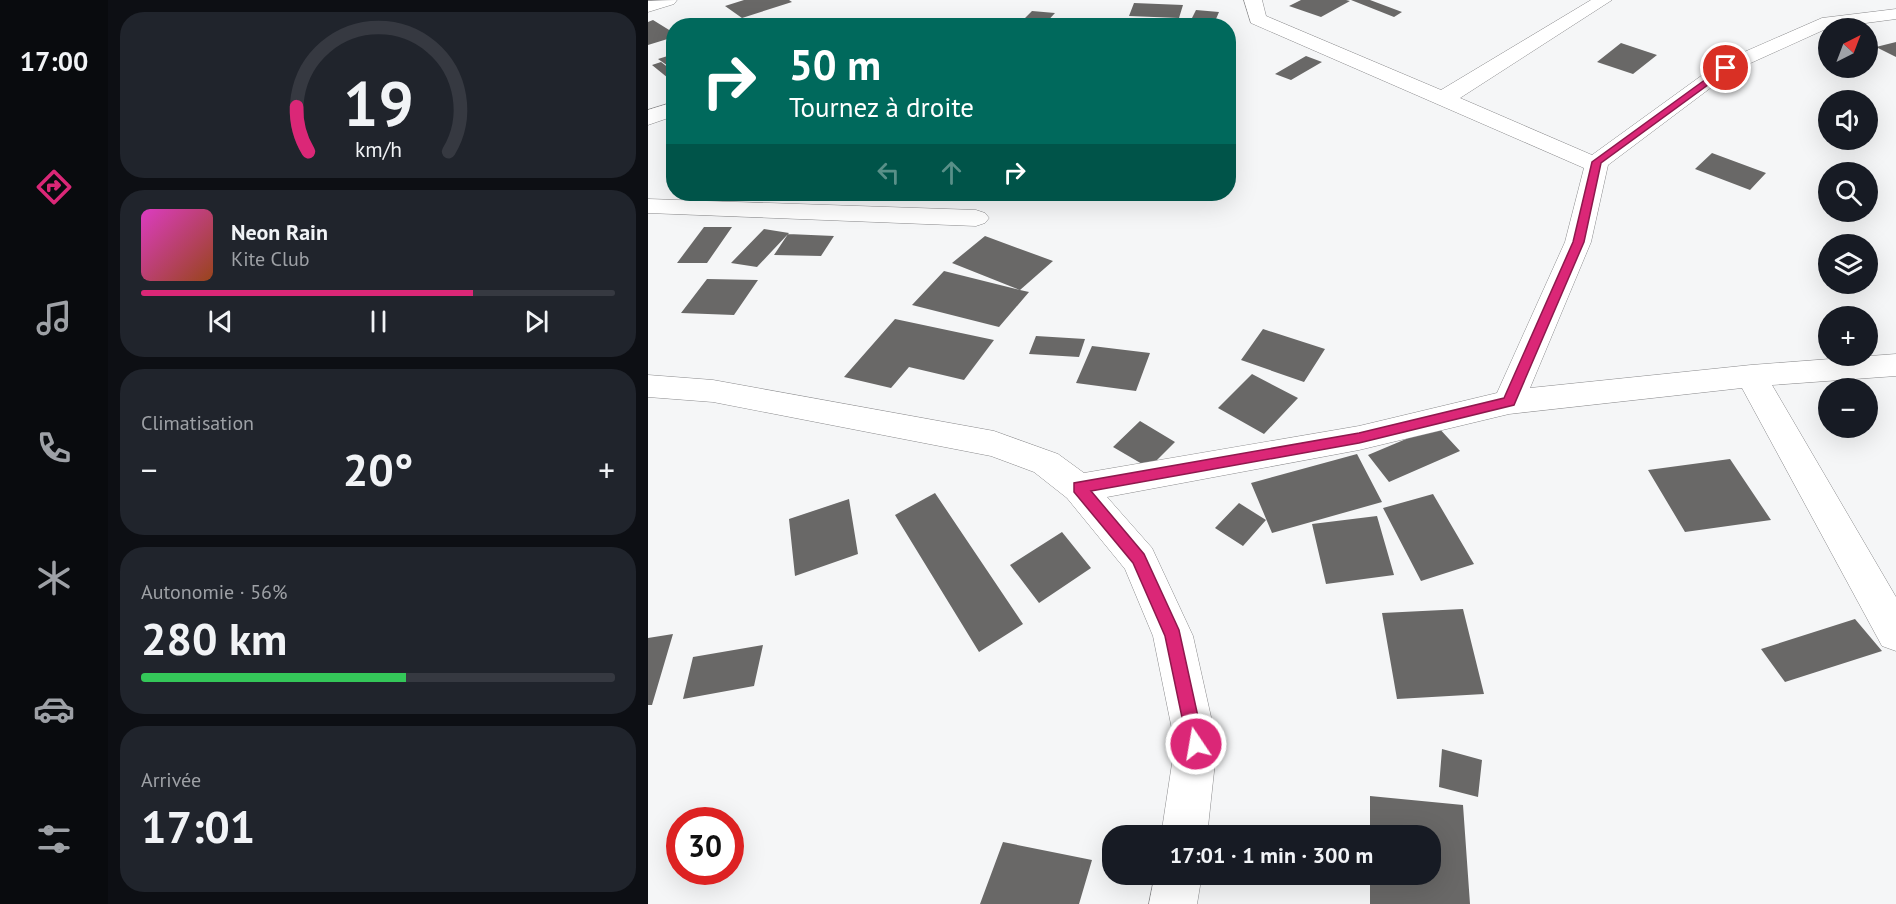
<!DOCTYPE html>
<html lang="fr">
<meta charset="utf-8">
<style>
:root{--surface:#171b24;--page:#20242c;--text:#f1f3f6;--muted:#9ea1a6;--line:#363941;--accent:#db2777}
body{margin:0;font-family:"PT Sans",sans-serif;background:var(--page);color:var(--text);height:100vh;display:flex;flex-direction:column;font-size:22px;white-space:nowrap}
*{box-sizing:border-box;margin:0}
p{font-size:20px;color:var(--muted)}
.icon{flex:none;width:33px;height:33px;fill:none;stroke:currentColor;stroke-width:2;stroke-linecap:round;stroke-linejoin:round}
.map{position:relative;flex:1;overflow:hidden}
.panel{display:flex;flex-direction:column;gap:12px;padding:12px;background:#0d0f14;width:540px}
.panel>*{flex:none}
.banner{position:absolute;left:18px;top:18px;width:570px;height:183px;border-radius:24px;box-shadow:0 6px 24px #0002;background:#00695c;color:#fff;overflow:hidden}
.needle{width:39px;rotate:42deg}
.tools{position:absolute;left:1170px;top:18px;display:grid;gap:12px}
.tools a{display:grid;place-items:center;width:60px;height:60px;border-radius:50%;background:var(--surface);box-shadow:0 6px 24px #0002;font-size:30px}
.speed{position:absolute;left:18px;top:807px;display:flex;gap:12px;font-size:30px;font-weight:700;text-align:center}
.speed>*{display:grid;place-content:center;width:78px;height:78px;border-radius:50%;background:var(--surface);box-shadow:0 6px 24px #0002;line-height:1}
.speed .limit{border:9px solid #d22;background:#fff;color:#111}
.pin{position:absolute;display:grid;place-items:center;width:51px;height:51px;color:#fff;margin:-26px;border:3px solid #fff;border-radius:50%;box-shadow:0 2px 6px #0007}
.me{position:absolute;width:66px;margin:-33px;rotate:348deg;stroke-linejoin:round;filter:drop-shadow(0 0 4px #0008)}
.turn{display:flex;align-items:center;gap:21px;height:126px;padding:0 24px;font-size:27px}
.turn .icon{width:78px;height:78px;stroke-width:2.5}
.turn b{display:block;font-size:42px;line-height:51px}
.lanes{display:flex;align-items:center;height:57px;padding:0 24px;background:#0003;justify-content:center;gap:30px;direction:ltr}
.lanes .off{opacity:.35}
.big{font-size:45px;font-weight:800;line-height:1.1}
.panel .widget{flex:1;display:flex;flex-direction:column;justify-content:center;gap:9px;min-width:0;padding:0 21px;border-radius:24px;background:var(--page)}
.panel .dial{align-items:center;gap:0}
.dial svg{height:156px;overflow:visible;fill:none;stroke:var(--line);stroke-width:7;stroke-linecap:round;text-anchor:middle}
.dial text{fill:var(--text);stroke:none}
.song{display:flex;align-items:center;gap:18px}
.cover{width:72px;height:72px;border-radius:9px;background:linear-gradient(135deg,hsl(310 70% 55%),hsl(20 70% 35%))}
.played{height:6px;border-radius:3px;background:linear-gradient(90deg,var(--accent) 70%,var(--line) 70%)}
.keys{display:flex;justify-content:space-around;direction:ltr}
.heat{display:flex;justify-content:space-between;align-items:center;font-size:33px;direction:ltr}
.charge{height:9px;border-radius:4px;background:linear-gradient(90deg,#34c759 56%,var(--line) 0)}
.trip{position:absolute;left:454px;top:825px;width:339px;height:60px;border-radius:24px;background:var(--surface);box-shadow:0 6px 24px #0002;font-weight:800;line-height:60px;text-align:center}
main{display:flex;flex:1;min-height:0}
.dock{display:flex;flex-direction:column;width:108px;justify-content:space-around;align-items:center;background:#090b0e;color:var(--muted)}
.dock .icon{width:42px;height:42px}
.dock .current{color:var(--accent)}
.dock b{font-size:27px;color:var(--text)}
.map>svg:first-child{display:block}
.building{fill:#696867}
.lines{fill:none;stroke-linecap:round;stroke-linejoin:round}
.street-casing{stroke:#8a8a8c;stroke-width:1}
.street{fill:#fff;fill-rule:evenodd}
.route{fill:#db2777;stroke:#8e194d;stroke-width:1.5}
</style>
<main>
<nav class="dock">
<b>17:00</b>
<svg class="icon current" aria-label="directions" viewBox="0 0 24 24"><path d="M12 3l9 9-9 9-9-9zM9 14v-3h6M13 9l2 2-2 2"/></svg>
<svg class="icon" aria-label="music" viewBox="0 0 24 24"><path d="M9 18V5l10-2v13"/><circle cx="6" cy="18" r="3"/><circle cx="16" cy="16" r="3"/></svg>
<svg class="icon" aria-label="phone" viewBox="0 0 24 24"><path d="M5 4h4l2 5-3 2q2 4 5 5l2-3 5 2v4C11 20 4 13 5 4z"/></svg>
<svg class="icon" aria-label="climate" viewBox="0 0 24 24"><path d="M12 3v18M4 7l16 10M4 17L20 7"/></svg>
<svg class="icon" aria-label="car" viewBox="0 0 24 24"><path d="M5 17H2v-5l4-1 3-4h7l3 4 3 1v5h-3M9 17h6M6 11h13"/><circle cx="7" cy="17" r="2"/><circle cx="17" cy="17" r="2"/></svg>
<svg class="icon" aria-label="filters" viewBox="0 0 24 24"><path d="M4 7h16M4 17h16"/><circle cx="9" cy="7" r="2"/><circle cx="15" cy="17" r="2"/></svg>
</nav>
<section class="panel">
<div class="widget dial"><svg viewBox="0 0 100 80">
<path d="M14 69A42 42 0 1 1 86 69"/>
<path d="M14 69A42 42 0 0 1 8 46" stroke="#db2777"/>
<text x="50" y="56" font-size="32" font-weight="700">19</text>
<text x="50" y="72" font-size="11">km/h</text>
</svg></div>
<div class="widget">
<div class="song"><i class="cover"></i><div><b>Neon Rain</b><p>Kite Club</p></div></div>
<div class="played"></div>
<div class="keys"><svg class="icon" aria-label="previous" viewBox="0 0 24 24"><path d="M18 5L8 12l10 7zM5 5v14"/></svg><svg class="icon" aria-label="pause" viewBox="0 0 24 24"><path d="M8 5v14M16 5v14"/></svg><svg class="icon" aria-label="next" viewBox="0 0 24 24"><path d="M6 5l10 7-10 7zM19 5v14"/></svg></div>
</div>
<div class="widget"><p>Climatisation</p>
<div class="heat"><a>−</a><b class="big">20°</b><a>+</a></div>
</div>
<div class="widget"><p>Autonomie · 56%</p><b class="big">280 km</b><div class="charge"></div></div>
<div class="widget"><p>Arrivée</p><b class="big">17:01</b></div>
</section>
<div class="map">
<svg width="1248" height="904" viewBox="0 0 1248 904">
<rect width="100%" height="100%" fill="#f5f6f7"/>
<path class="building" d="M96,0H141L144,2L94,18L77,6Z
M653,0H698L702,1L673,17L641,6Z
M703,0H722L754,12L746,17Z
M486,3L535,5L531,18L481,16Z
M548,10L571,12L565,26H540Z
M384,11L407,13L395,26L371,24Z
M472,19L537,24V26H467Z
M5,20L26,33V37L0,45V22Z
M1248,42V57L1228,47Z
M973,43L1009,55L985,74L949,62Z
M26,54V70L10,59Z
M658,56L674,62L643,80L627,74Z
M13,62L26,72V77L20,78L4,65Z
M1064,153L1118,173L1102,190L1047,169Z
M56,227H84L59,263H29Z
M116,229L141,233L109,267L83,263Z
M140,234L186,236L173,256L126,255Z
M337,236L405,261L372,290L304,263Z
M296,271L372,290L381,292L351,327L264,305Z
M59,279L110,280L86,315L33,313Z
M247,319L346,340L316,380L261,367L243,388L196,377Z
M615,329L677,349L656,382L593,360Z
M388,336L437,339L431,357L381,354Z
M444,346L502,353L488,391L428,383Z
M604,374L650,398L616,434L570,408Z
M492,421L527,442L501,468L465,447Z
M789,426L812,451L741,482L720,455Z
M709,454L734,502L624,533L603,483Z
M1082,459L1123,520L1037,532L1000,470Z
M287,493L375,624L331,652L247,515Z
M785,494L826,564L773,581L735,508Z
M201,499L210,554L147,576L141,519Z
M591,503L618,520L595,546L567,528Z
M729,516L746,575L678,584L664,524Z
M414,532L443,568L391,603L362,565Z
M815,609L836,694L749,699L734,613Z
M1207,619L1234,651L1137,682L1113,649Z
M25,634L4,705H0V638Z
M115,645L106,686L35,699L45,657Z
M794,749L834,760L830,797L791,787Z
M722,796L815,805L822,904H722V874H783V836H722Z
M355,842L444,860L431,904H332Z"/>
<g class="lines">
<g class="street-casing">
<path id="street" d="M29,0L26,4L0,12V1Z
M596,0H614L618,16L793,90L943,0H964L812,98L944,155L1071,63L1174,18L1248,9V19L1180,28L1085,71L960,165L943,242L882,388L1103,365L1248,354V376L1124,385L1248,597V651L1234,646L1094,388L861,414L711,450L459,497L504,548L545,636L569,744L559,836H513L527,744L505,636L477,569L419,498L386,472L343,456L65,402L0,397V375L65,380L346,431L410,454L436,473L711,426L849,393L917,242L936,168L603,23Z
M26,102V116L0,125V110Z
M0,199L328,210L337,213L341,218L337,223L328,226L0,213Z
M507,874H554L549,904H501Z"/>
</g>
<use href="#street" class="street"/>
</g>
<path class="route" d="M1076,66L1083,68L953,163L936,242L866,405L711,443L443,491L496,554L531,630L556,744L554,751L548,753L541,751L517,636L485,563L426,492V483L711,433L856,398L925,242L944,162Z"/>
</svg>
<div class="tools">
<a><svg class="needle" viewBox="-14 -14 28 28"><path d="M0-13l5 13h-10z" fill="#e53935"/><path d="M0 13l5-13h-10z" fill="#9ea1a6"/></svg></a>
<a><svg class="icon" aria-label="sound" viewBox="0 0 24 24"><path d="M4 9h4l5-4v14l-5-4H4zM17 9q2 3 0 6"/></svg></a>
<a><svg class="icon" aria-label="search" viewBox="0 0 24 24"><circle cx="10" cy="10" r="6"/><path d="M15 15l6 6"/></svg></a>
<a><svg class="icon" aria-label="layers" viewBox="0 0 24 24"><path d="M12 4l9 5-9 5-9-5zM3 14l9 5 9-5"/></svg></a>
<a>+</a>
<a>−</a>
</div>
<div class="speed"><div class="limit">30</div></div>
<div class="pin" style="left:1078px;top:68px;background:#d93025"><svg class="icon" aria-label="arrive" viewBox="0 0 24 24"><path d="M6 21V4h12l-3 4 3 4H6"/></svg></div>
<svg class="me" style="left:548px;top:744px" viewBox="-20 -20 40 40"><circle r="17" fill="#db2777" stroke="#fff" stroke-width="3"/><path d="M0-11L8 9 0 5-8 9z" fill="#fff"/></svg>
<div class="trip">17:01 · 1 min · 300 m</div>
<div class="banner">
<div class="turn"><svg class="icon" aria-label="right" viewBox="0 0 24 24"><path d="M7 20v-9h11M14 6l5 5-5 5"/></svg><div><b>50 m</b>Tournez à droite</div></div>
<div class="lanes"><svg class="icon off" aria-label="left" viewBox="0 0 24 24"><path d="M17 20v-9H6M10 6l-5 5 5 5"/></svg><svg class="icon off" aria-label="ahead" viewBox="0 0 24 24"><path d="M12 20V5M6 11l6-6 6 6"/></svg><svg class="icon" aria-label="right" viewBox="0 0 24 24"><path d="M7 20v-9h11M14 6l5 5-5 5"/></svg></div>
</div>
</div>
</main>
